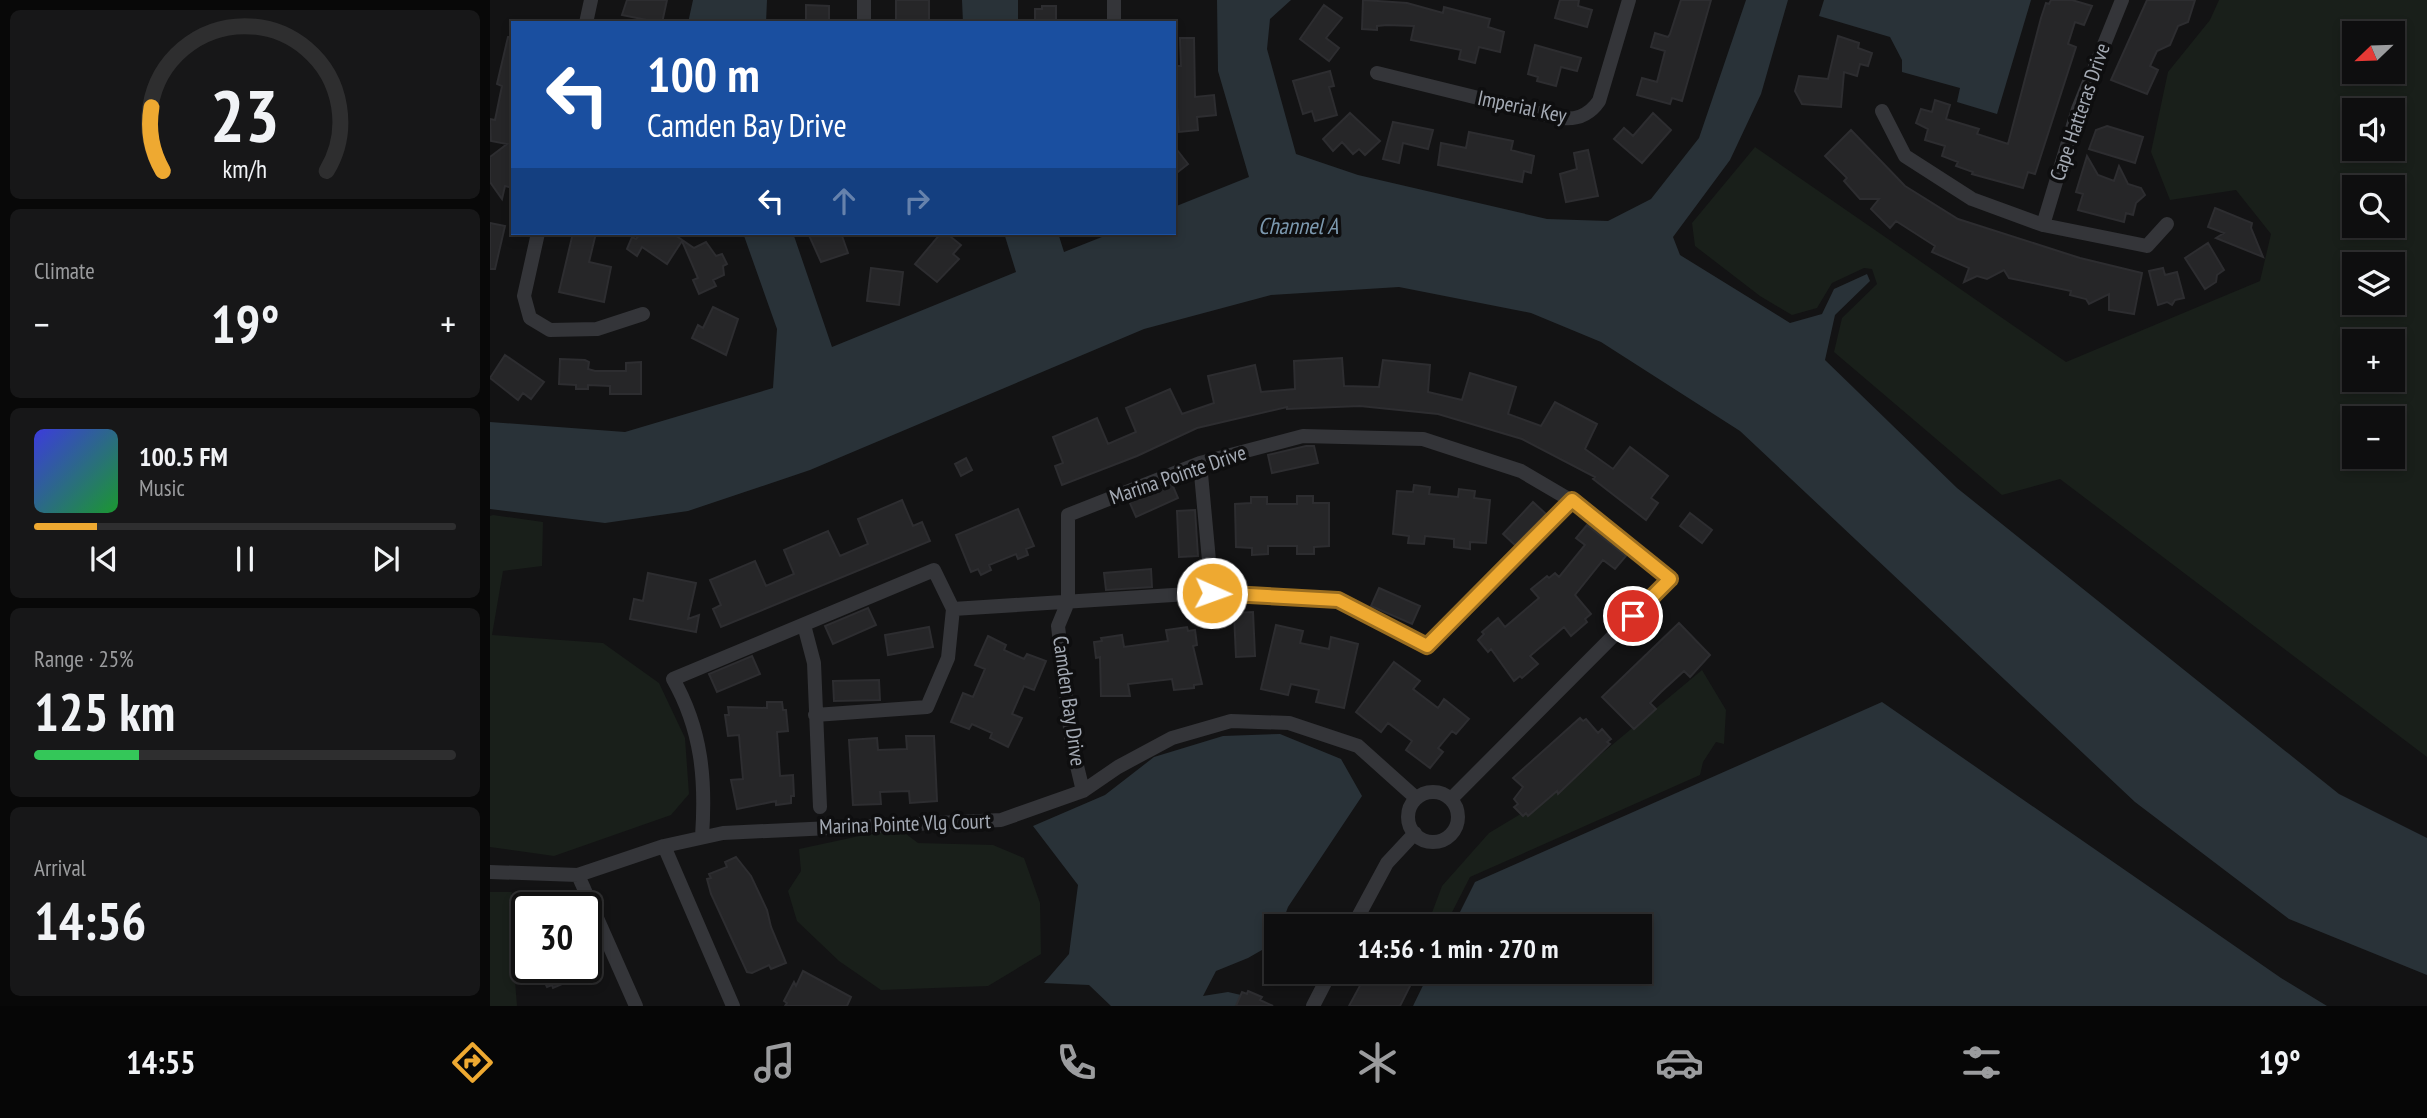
<!DOCTYPE html>
<meta charset="utf-8">
<style>
:root{--surface:#0e0e0f;--page:#171718;--text:#f1f3f6;--muted:#9b9c9e;--line:#2e2e2f;--accent:#eea931}
body{margin:0;font-family:"PT Sans Narrow",sans-serif;background:var(--page);color:var(--text);height:100vh;display:flex;flex-direction:column;font-size:26px;white-space:nowrap}
*{box-sizing:border-box;margin:0}
p{font-size:23px;color:var(--muted)}
.icon{flex:none;width:38px;height:38px;fill:none;stroke:currentColor;stroke-width:2;stroke-linecap:round;stroke-linejoin:round}
.map{position:relative;flex:1;overflow:hidden}
.details{display:flex;flex-direction:column;gap:10px;padding:10px;background:#080808;width:490px}
.details>*{flex:none}
.guide{position:absolute;left:21px;top:21px;width:665px;height:214px;border-radius:0px;box-shadow:0 4px 10px #0003,0 0 0 2px var(--line);background:#1a4fa0;color:#fff;overflow:hidden}
.needle{width:46px;rotate:247deg}
.fabs{position:absolute;left:1852px;top:21px;display:grid;gap:14px}
.fabs a{display:grid;place-items:center;width:63px;height:63px;border-radius:0px;background:var(--surface);box-shadow:0 4px 10px #0003,0 0 0 2px var(--line);font-size:35px}
.speed{position:absolute;left:21px;top:892px;display:flex;gap:14px;font-size:35px;font-weight:700;text-align:center}
.speed>*{display:grid;place-content:center;width:91px;height:91px;border-radius:50%;background:var(--surface);box-shadow:0 4px 10px #0003,0 0 0 2px var(--line);line-height:1}
.speed .limit{border:4px solid #111;border-radius:10px;background:#fff;color:#111}
.pin{position:absolute;display:grid;place-items:center;width:60px;height:60px;color:#fff;margin:-30px;border:4px solid #fff;border-radius:50%;box-shadow:0 2px 7px #0007}
.me{position:absolute;width:77px;margin:-38px;rotate:92deg;stroke-linejoin:round;filter:drop-shadow(0 0 5px #0008)}
.turn{display:flex;align-items:center;gap:24px;height:147px;padding:0 21px;font-size:32px}
.turn .icon{width:91px;height:91px;stroke-width:2.5}
.turn b{display:block;font-size:49px;line-height:60px}
.lanes{display:flex;align-items:center;height:66px;padding:0 21px;background:#0003;justify-content:center;gap:35px;direction:ltr}
.lanes .off{opacity:.35}
.big{font-size:52px;font-weight:600;line-height:1.1}
.details .card{flex:1;display:flex;flex-direction:column;justify-content:center;gap:10px;min-width:0;padding:0 24px;border-radius:10px;background:var(--page)}
.details .dial{align-items:center;gap:0}
.dial svg{height:182px;overflow:visible;fill:none;stroke:var(--line);stroke-width:7;stroke-linecap:round;text-anchor:middle}
.dial text{fill:var(--text);stroke:none}
.song{display:flex;align-items:center;gap:21px}
.cover{width:84px;height:84px;border-radius:10px;background:linear-gradient(135deg,hsl(240 70% 55%),hsl(130 70% 35%))}
.played{height:7px;border-radius:4px;background:linear-gradient(90deg,var(--accent) 15%,var(--line) 15%)}
.keys{display:flex;justify-content:space-around;direction:ltr}
.heat{display:flex;justify-content:space-between;align-items:center;font-size:38px;direction:ltr}
.charge{height:10px;border-radius:5px;background:linear-gradient(90deg,#34c759 25%,var(--line) 0)}
.trip{position:absolute;left:774px;top:914px;width:388px;height:70px;border-radius:0px;background:var(--surface);box-shadow:0 4px 10px #0003,0 0 0 2px var(--line);font-weight:600;line-height:70px;text-align:center}
.tab-bar{display:flex;height:112px;justify-content:space-around;align-items:center;background:#060606;color:var(--muted)}
.tab-bar .icon{width:49px;height:49px}
.tab-bar .active{color:var(--accent)}
.tab-bar b{font-size:32px;color:var(--text)}
main{display:flex;flex:1;min-height:0}
.map>svg:first-child{display:block}
.green{fill:#191f1a;fill-rule:evenodd}
.water{fill:#293238}
.building{fill:#262628;stroke:#2d2d30;stroke-width:2}
.lines{fill:none;stroke-linecap:round;stroke-linejoin:round}
.minor{stroke:#343539;stroke-width:14}
.route-casing{stroke:#9b6e20;stroke-width:18}
.route{stroke:#eea931;stroke-width:12}
.labels{text-anchor:middle;stroke-width:7;stroke-linejoin:round;paint-order:stroke}
.street-label{font-size:21px;fill:#a4aab4;stroke:#0e0e0f}
.water-label{font-size:23px;font-style:italic;fill:#7c99af;stroke:#0e0e0f}
</style>
<main>
<section class="details">
<div class="card dial"><svg viewBox="0 0 100 80">
<path d="M14 69A42 42 0 1 1 86 69"/>
<path d="M14 69A42 42 0 0 1 9 41" stroke="#eea931"/>
<text x="50" y="56" font-size="32" font-weight="700">23</text>
<text x="50" y="72" font-size="11">km/h</text>
</svg></div>
<div class="card"><p>Climate</p>
<div class="heat"><a>−</a><b class="big">19°</b><a>+</a></div>
</div>
<div class="card">
<div class="song"><i class="cover"></i><div><b>100.5 FM</b><p>Music</p></div></div>
<div class="played"></div>
<div class="keys"><svg class="icon" aria-label="previous" viewBox="0 0 24 24"><path d="M18 5L8 12l10 7zM5 5v14"/></svg><svg class="icon" aria-label="pause" viewBox="0 0 24 24"><path d="M8 5v14M16 5v14"/></svg><svg class="icon" aria-label="next" viewBox="0 0 24 24"><path d="M6 5l10 7-10 7zM19 5v14"/></svg></div>
</div>
<div class="card"><p>Range · 25%</p><b class="big">125 km</b><div class="charge"></div></div>
<div class="card"><p>Arrival</p><b class="big">14:56</b></div>
</section>
<div class="map">
<svg width="1937" height="1006" viewBox="0 0 1937 1006">
<rect width="100%" height="100%" fill="#131314"/>
<path class="green" d="M1729,0H1937V757L1570,479L1512,495L1344,352L1352,318L1387,284L1382,269L1374,268L1342,283L1327,308L1302,315L1270,296L1205,246L1202,223L1265,147L1576,362L1770,281L1781,234L1746,190L1680,200L1661,152L1678,72L1720,20ZM1902,33V72H1864V33ZM1864,110H1902V149H1864ZM1864,187H1902V226H1864ZM1902,264V303H1864V264ZM1902,341V380H1864V341ZM1902,418V457H1864V418Z
M3,515L53,522L52,566L13,571L2,635L113,643L169,683L195,738L199,794L181,815L64,856L0,847V516Z
M1212,670L1236,710L1234,744L1226,742L1213,762L1210,775L980,877L955,926H937L952,886L999,833L1062,795Z
M393,831H412L428,843L503,845L534,858L550,903L551,954L498,986L391,990L349,961L307,921L298,891L311,871L309,849Z
M0,892H22L19,903L27,1006H0Z"/>
<path class="water" d="M203,0H277L276,23H198Z
M472,0H528V23H473Z
M727,0H801L780,19L777,49L806,154L868,175L1057,219L1118,221L1161,199L1209,138L1256,0H1298L1271,94L1240,160L1183,237L1190,255L1300,323L1332,314L1344,289L1377,274L1380,281L1345,315L1335,360L1467,488L1849,794L1937,838V975L1799,919L1645,802L1250,431L1111,342L1041,313L909,287L781,295L654,329L320,470L198,511L115,523L0,509V422L135,432L283,388L287,329L253,233H303L342,347L526,272L514,233H568L574,252L622,233H684V207L759,177L728,71Z
M1334,0H1541L1507,114L1467,102L1470,88L1412,72V60L1400,37L1329,16Z
M1392,702L1791,978L1837,1006H923L940,971H1150V926H963L985,882Z
M790,734L851,759L872,796L798,907L791,926H786L784,943L758,958L726,971L713,996L738,992L751,995L754,1006H621L599,985L554,983L579,954L588,885L543,826L615,795L664,757L733,736Z"/>
<path class="building" d="M137,0H177L172,23L132,15Z
M406,0H439V21H406Z
M873,0L917,3L953,13L954,7L1000,19L998,27L1014,32L1010,52L989,47L985,63L969,59L971,50L921,40L924,26L897,25L887,26V30L872,29Z
M1070,0H1089L1088,6L1102,10L1097,27L1065,18Z
M1191,0H1221L1192,101L1182,98L1180,104L1147,95L1152,78L1167,82L1175,51L1161,47L1165,33L1178,37L1180,34Z
M1561,0H1582L1602,6L1594,25L1585,22L1578,44L1586,47L1545,174L1538,172L1533,188L1482,174L1483,172L1466,166L1468,162L1452,156L1455,146L1435,140L1438,129L1426,123L1431,109L1442,112L1445,100L1460,105L1456,119L1489,129L1487,134L1518,144L1551,18L1556,3L1559,4Z
M1657,0H1705L1698,22L1688,26L1680,45L1667,51L1660,66L1668,70L1657,94L1621,80Z
M316,5L339,6V23H316Z
M834,5L852,18L836,38L849,48L839,61L810,39Z
M552,6H566V23H545V9H552Z
M1348,36L1369,43L1368,48L1382,53L1378,66L1370,64L1367,76L1354,72L1351,107L1312,104L1305,91L1309,76L1338,79Z
M18,37H23V188L15,186L12,199L0,182V157L17,144L1,141L0,119L5,120L12,86L7,84Z
M690,38H704L705,97L724,95L726,115L707,117L708,130L689,132L684,66H691Z
M1045,45L1091,58L1087,71L1071,67L1066,86L1047,81L1048,77L1038,74Z
M840,71L844,86L839,87L847,115L825,121L822,111L813,114L803,81Z
M860,113L890,141L875,155L869,149L863,154L852,142L843,151L833,139Z
M1163,113L1181,130L1152,163L1124,139L1134,128L1143,136Z
M903,122L943,130L938,149L913,143L909,163L893,159Z
M1617,126L1653,137L1645,163L1599,149L1606,130Z
M1361,130L1415,186L1468,219L1590,258L1652,273L1644,314L1619,310V294L1599,304L1596,299L1580,295L1581,291L1519,278L1514,270L1497,279L1487,276L1474,282L1479,268L1442,252L1445,246L1406,221L1400,228L1381,209L1389,199H1370L1354,181L1357,178L1335,156Z
M979,132L1023,141L1021,150L1044,156L1041,173L1034,171L1032,182L948,165L951,143L976,148Z
M684,146L698,164L684,175Z
M1098,150L1108,196L1076,202L1070,174L1087,169L1084,153Z
M1597,156L1608,175L1624,181L1629,166L1638,184L1651,188L1655,195L1646,203L1643,215L1636,213L1634,222L1588,210L1593,194L1586,192Z
M1725,208L1762,223L1761,228L1773,257L1726,238L1734,233L1718,227Z
M0,223L15,226L5,269H0Z
M83,233H106L99,262L121,267L114,302L69,292Z
M151,233H182L204,248L216,242L226,256L232,254L237,264L233,266L234,275L223,280L226,286L209,294L203,280L208,278L192,241L177,264L152,247L147,256L137,249L142,237L146,239Z
M318,233H351L358,253L331,262Z
M451,233H456L471,245L463,254L469,259L447,282L425,264Z
M1718,243L1734,270L1727,275L1726,282L1715,289L1695,258Z
M381,268L413,272L409,305L377,301Z
M1673,268L1675,275L1687,272L1694,298L1685,300L1682,305L1677,302L1668,305L1659,271Z
M223,307L248,319L236,355L202,338L208,325L213,328Z
M15,355L54,382L41,399L33,393L28,400L0,378Z
M852,358L854,386L889,387L893,360L940,365L938,392L972,400L980,373L1026,387L1018,414L1051,426L1065,402L1107,424L1095,449L1123,469L1140,447L1178,476L1161,498L1168,503L1156,520L1103,479L1105,477L1032,439L948,414L870,406L797,409V407L707,428L647,456L572,485L565,466L573,463L563,437L607,418L618,444L646,432L636,408L680,389L692,414L724,403L718,376L765,365L771,392L805,389L804,361Z
M70,359L95,360L99,362L98,369L105,371H136V363L151,362V394H120V386L98,385V389H86V385L69,384Z
M816,446H824L828,463L782,473L778,455Z
M476,458L482,470L471,476L465,464Z
M682,484L688,498L646,517L639,501Z
M924,485L940,487L939,494L968,497L969,489L985,491L984,498L1000,500L996,543L980,542V549L964,547V539L935,536L934,544L918,543L919,536L903,534L907,491L923,492Z
M807,496H823V503H839V546L824,547V554H807V546H778V554L762,555V548L746,547L745,504L761,503V497H777V504H807Z
M412,500L423,526L432,522L440,541L231,627L223,609L231,605L220,580L265,561L276,586L304,574L294,550L338,531L350,556L378,544L368,519Z
M1043,502L1056,514L1025,545L1013,534Z
M528,509L544,546L536,549L538,555L528,559L526,554L499,565L501,570L491,575L488,569L481,572L466,535Z
M705,510L708,556L689,557L687,511Z
M1200,513L1222,530L1212,543L1190,526Z
M1097,525L1136,556L1125,569L1113,560L1085,595L1101,614L1095,619L1097,622L1081,636L1074,627L1040,656L1048,664L1032,678L1030,676L1024,681L1001,649L998,652L988,640L994,634L992,632L1008,618L1015,627L1049,598L1041,589L1057,576L1059,578L1065,573L1069,577L1095,545L1086,538Z
M661,569L662,587L616,590L614,573Z
M158,573L206,583L198,619L209,615L206,632L140,619L144,599L153,601Z
M889,588L930,606L922,624L881,606Z
M378,608L386,625L343,644L335,626Z
M763,612L765,656L746,657L744,613Z
M1189,623L1220,655L1200,677L1194,671L1171,692L1160,703L1166,709L1144,729L1112,697Z
M786,625L813,631L810,643L839,649L841,637L868,644L854,708L826,702L829,690L801,684L798,695L771,689Z
M439,627L443,647L398,655L395,635Z
M697,627L698,631L705,630L707,645L703,646L712,684L704,685V688L684,690L682,679L638,684L640,696H611L610,657L606,658L604,642L612,641L611,638L632,635L634,647L678,641L676,630Z
M498,636L516,645L514,650L534,659L537,654L556,661L544,690L534,686L522,714L532,718L518,747L500,738L502,733L482,724L479,729L461,722L473,693L483,697L495,669L485,665Z
M262,656L270,674L227,692L219,674Z
M904,662L930,681L923,689L948,708L954,699L979,719L966,734L962,731L948,748L953,752L940,768L916,750L922,741L898,723L891,732L866,712Z
M389,680L390,700L344,701L343,681Z
M277,702H292L293,710H296L298,731L287,732L290,776L303,775L304,796H301V803L286,805V801L247,809L241,780L253,779L249,735L238,736L235,715H239L238,707L277,708Z
M1090,718L1093,721L1096,719L1108,733L1112,729L1121,739L1117,742L1120,744L1068,794L1067,791L1038,816L1036,813L1033,816L1024,807L1028,804L1024,799L1033,787L1023,778Z
M416,736H444L447,801L420,803L419,791L390,792L391,804L363,805L359,740L387,738L388,750L417,749Z
M246,857L261,876L277,910L281,927L296,963L281,969L279,965L262,973L257,972L221,894L217,879L221,878L219,874L237,867L235,862Z
M48,968H87L91,976L63,988L62,985L57,987Z
M313,971L361,997L357,1006H295L297,1003L294,1001L304,982L306,986Z
M878,971H921L916,982L921,984L910,1006H859Z
M758,991L772,997L770,1000L783,1006H746L752,992L757,994Z"/>
<g class="lines">
<path class="minor" d="M374,0V23
M624,0V23
M96,23L101,0
M887,73L1065,117C1084,121 1098,117 1109,101L1139,0
M1392,111L1415,156L1482,199L1553,225L1657,246L1677,224
M1553,225L1588,109L1632,0
M48,233L34,296L40,318L60,330L107,329L153,314
M710,463L722,593
M314,625L324,663L330,807
M325,715L437,707L458,658L463,609
M593,791L582,745L568,626L578,602V515L710,463L813,436L933,439L1031,471L1082,501L1180,579L961,799
M918 817a25 25 0 1 1 50 0a25 25 0 1 1-50 0Z
M212,837C216,780 212,730 183,679L444,570L463,609L730,592L848,600L937,646L1082,501
M174,846L243,1006
M0,872L88,875L174,846L233,833L511,820L593,791L628,767L682,738L741,721L799,723L868,746L926,798
M88,875L146,1006
M863,926L897,863L925,833
M823,1006L841,971"/>
</g>
<g class="lines">
<g class="route-casing">
<path id="route" d="M722,593L848,600L937,646L1082,500L1180,579L1143,616"/>
</g>
<use href="#route" class="route"/>
</g>
<g class="labels">
<g class="street-label">
<text transform="translate(1032 107) rotate(12)" y="7">Imperial Key</text>
<text transform="translate(1590 112) rotate(-71)" y="7">Cape Hatteras Drive</text>
<text transform="translate(688 475) rotate(-19)" y="7">Marina Pointe Drive</text>
<text transform="translate(579 701) rotate(82)" y="7">Camden Bay Drive</text>
<text transform="translate(415 824) rotate(-2)" y="7">Marina Pointe Vlg Court</text>
</g>
<g class="water-label">
<text x="808" y="234">Channel A</text>
</g>
</g>
</svg>
<div class="fabs">
<a><svg class="needle" viewBox="-14 -14 28 28"><path d="M0-13l5 13h-10z" fill="#e53935"/><path d="M0 13l5-13h-10z" fill="#9b9c9e"/></svg></a>
<a><svg class="icon" aria-label="sound" viewBox="0 0 24 24"><path d="M4 9h4l5-4v14l-5-4H4zM17 9q2 3 0 6"/></svg></a>
<a><svg class="icon" aria-label="search" viewBox="0 0 24 24"><circle cx="10" cy="10" r="6"/><path d="M15 15l6 6"/></svg></a>
<a><svg class="icon" aria-label="layers" viewBox="0 0 24 24"><path d="M12 4l9 5-9 5-9-5zM3 14l9 5 9-5"/></svg></a>
<a>+</a>
<a>−</a>
</div>
<div class="speed"><div class="limit">30</div></div>
<div class="pin" style="left:1143px;top:616px;background:#d93025"><svg class="icon" aria-label="arrive" viewBox="0 0 24 24"><path d="M6 21V4h12l-3 4 3 4H6"/></svg></div>
<svg class="me" style="left:722px;top:593px" viewBox="-20 -20 40 40"><circle r="17" fill="#eea931" stroke="#fff" stroke-width="3"/><path d="M0-11L8 9 0 5-8 9z" fill="#fff"/></svg>
<div class="trip">14:56 · 1 min · 270 m</div>
<div class="guide">
<div class="turn"><svg class="icon" aria-label="left" viewBox="0 0 24 24"><path d="M17 20v-9H6M10 6l-5 5 5 5"/></svg><div><b>100 m</b>Camden Bay Drive</div></div>
<div class="lanes"><svg class="icon" aria-label="left" viewBox="0 0 24 24"><path d="M17 20v-9H6M10 6l-5 5 5 5"/></svg><svg class="icon off" aria-label="ahead" viewBox="0 0 24 24"><path d="M12 20V5M6 11l6-6 6 6"/></svg><svg class="icon off" aria-label="right" viewBox="0 0 24 24"><path d="M7 20v-9h11M14 6l5 5-5 5"/></svg></div>
</div>
</div>
</main>
<nav class="tab-bar">
<b>14:55</b>
<svg class="icon active" aria-label="directions" viewBox="0 0 24 24"><path d="M12 3l9 9-9 9-9-9zM9 14v-3h6M13 9l2 2-2 2"/></svg>
<svg class="icon" aria-label="music" viewBox="0 0 24 24"><path d="M9 18V5l10-2v13"/><circle cx="6" cy="18" r="3"/><circle cx="16" cy="16" r="3"/></svg>
<svg class="icon" aria-label="phone" viewBox="0 0 24 24"><path d="M5 4h4l2 5-3 2q2 4 5 5l2-3 5 2v4C11 20 4 13 5 4z"/></svg>
<svg class="icon" aria-label="climate" viewBox="0 0 24 24"><path d="M12 3v18M4 7l16 10M4 17L20 7"/></svg>
<svg class="icon" aria-label="car" viewBox="0 0 24 24"><path d="M5 17H2v-5l4-1 3-4h7l3 4 3 1v5h-3M9 17h6M6 11h13"/><circle cx="7" cy="17" r="2"/><circle cx="17" cy="17" r="2"/></svg>
<svg class="icon" aria-label="filters" viewBox="0 0 24 24"><path d="M4 7h16M4 17h16"/><circle cx="9" cy="7" r="2"/><circle cx="15" cy="17" r="2"/></svg>
<b>19°</b>
</nav>
